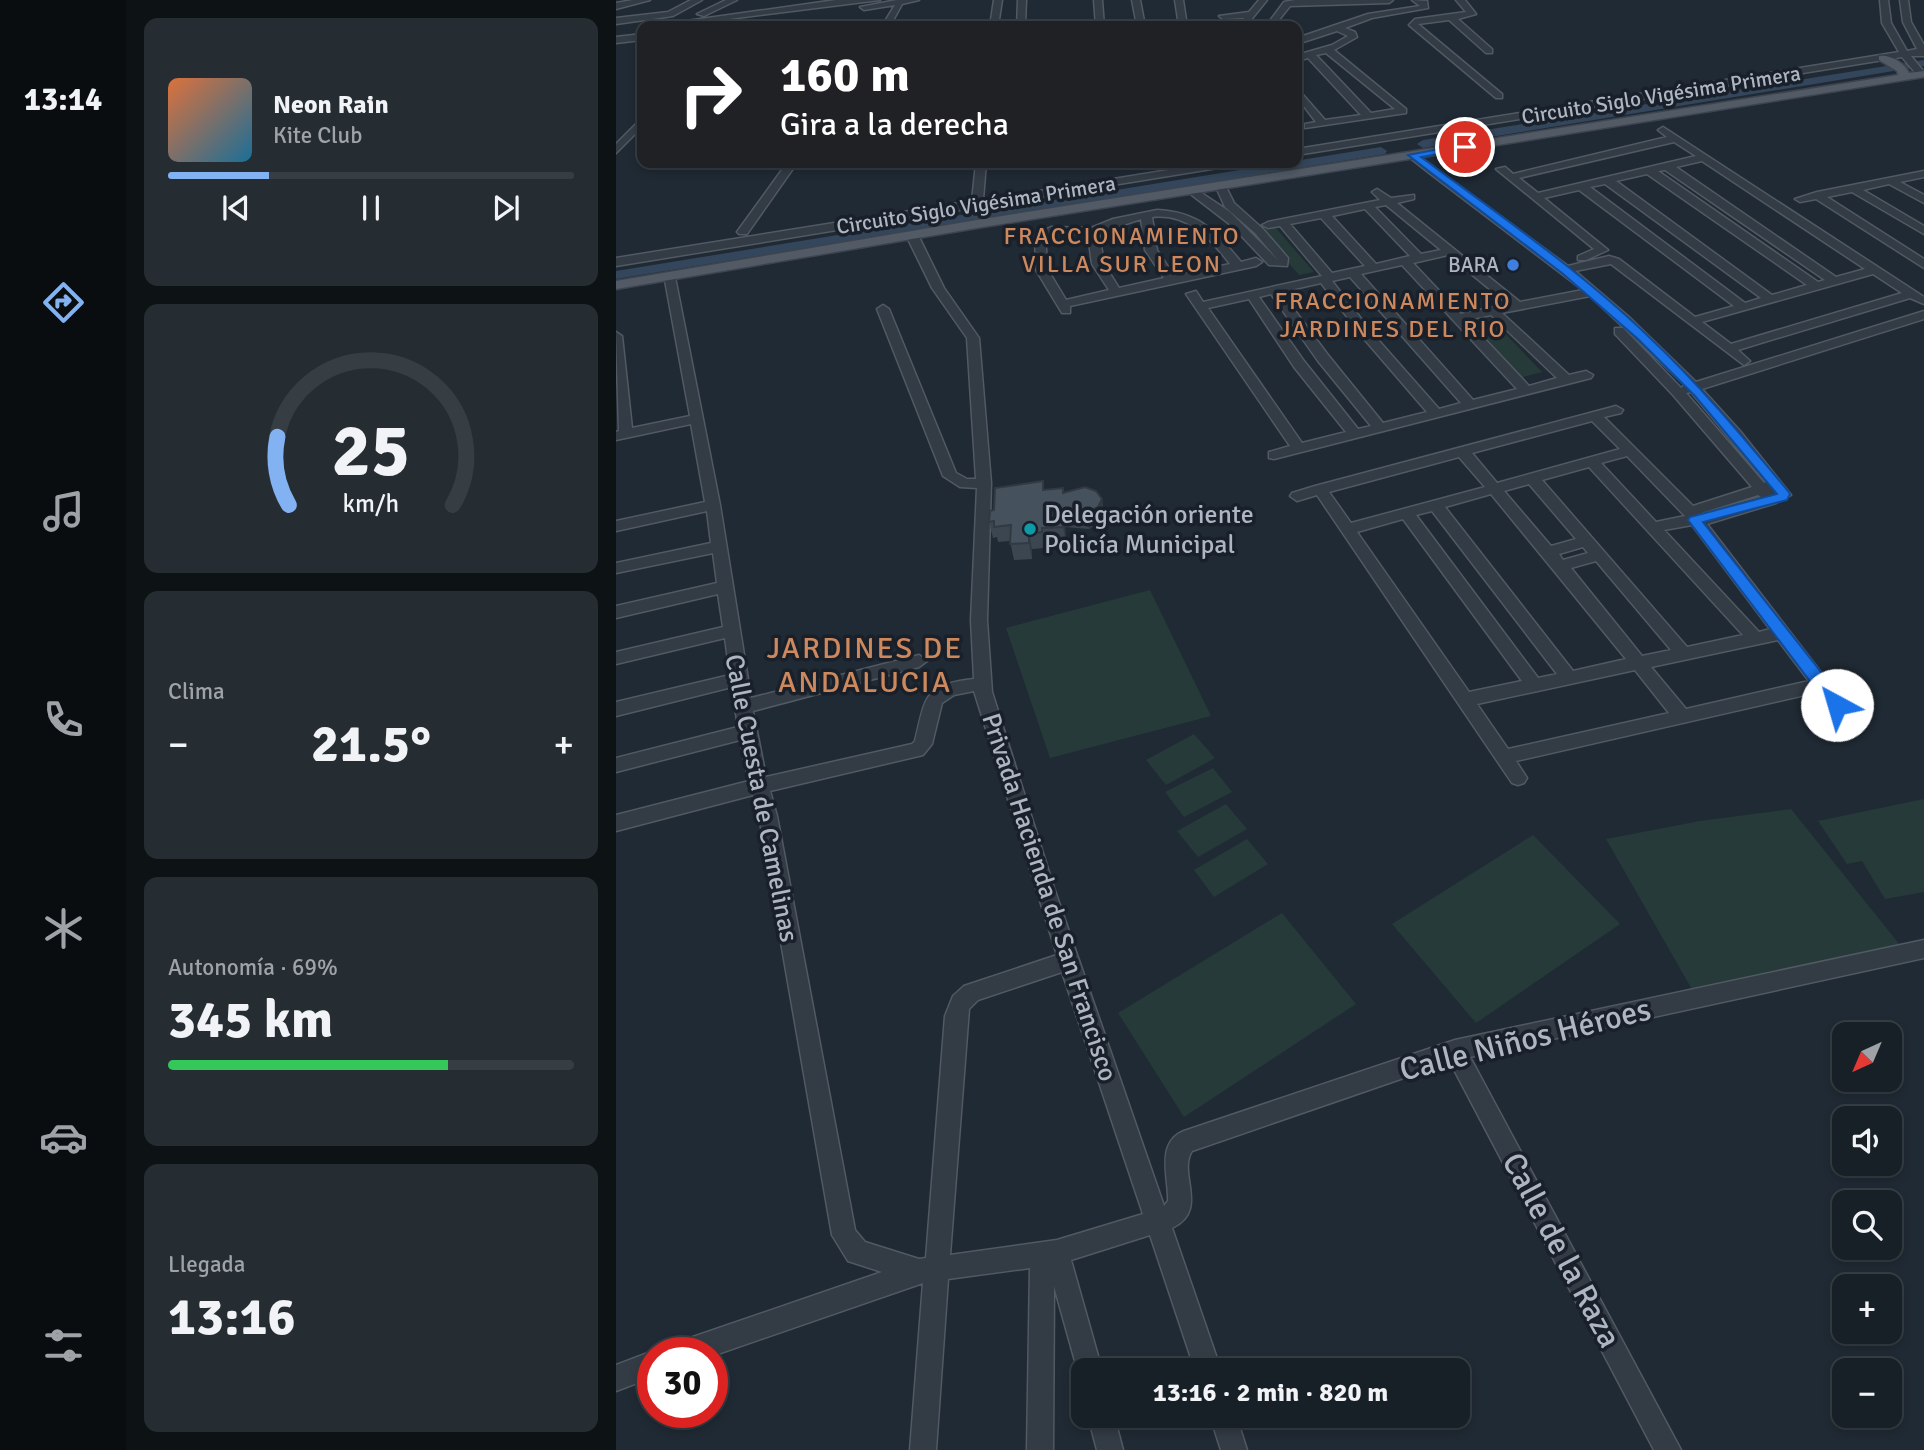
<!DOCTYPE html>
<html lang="es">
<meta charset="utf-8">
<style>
:root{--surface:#182027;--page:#252d33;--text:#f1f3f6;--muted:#9fa3a7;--line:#363e44;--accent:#82b2f2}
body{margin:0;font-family:Signika,sans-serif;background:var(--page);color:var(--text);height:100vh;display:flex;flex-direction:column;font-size:26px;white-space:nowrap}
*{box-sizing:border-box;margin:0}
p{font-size:23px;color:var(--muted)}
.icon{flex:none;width:38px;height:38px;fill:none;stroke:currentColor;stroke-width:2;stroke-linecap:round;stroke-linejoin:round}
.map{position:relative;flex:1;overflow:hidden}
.sheet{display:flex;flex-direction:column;gap:18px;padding:18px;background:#0d1215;width:490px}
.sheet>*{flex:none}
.guide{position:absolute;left:21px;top:21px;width:665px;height:147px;border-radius:14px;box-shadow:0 4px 10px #0003,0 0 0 2px var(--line);background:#202124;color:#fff;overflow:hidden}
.needle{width:46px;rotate:224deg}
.buttons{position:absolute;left:1216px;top:1022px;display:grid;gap:14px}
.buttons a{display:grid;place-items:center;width:70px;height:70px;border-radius:14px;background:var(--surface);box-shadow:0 4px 10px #0003,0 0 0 2px var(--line);font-size:35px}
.speed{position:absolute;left:21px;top:1337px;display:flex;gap:14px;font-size:35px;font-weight:700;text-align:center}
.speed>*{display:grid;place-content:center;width:91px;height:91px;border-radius:50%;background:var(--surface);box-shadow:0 4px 10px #0003,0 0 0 2px var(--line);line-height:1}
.speed .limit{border:10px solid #d22;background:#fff;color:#111}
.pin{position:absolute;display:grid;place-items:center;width:60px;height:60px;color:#fff;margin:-30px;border:4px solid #fff;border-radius:50%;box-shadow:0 2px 7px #0007}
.me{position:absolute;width:77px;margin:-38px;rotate:321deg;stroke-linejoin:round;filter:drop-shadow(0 0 5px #0008)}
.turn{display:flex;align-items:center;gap:24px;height:147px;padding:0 28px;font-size:32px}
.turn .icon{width:91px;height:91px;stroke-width:2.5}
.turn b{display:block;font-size:49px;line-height:60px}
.big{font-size:52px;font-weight:700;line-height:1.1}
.sheet .tile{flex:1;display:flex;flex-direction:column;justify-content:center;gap:10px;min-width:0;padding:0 24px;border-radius:14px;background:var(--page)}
.sheet .dial{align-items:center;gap:0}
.dial svg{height:182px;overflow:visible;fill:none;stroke:var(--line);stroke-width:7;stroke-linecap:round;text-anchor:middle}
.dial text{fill:var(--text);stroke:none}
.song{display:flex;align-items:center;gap:21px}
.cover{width:84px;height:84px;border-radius:10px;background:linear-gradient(135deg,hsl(20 70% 55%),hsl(200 70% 35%))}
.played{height:7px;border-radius:4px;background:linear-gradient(90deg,var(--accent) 25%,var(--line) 25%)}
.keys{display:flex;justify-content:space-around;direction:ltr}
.heat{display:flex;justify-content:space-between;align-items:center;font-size:38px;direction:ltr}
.charge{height:10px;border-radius:5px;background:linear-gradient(90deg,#34c759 69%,var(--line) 0)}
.trip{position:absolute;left:455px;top:1358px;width:399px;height:70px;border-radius:14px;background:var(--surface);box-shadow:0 4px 10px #0003,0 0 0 2px var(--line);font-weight:700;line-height:70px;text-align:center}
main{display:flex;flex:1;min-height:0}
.dock{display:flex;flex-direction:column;width:126px;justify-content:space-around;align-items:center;background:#0a0d10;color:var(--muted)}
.dock .icon{width:49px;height:49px}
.dock .current{color:var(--accent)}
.dock b{font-size:32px;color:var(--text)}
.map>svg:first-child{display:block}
.green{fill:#263a39}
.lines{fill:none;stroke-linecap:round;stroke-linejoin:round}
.river{fill:#34465b;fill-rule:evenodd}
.minor-casing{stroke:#515963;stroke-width:3}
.major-casing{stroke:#3d444f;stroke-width:3}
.minor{fill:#333b45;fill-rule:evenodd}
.major{fill:#515a65;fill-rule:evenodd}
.wall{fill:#3c4651}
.shaded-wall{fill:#313942}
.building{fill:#46515e;stroke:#313942;stroke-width:2}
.route{fill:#1a73e8;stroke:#114b97;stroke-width:2}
.shop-dot{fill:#3f7fe0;stroke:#19202a;stroke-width:2.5}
.culture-dot{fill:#0f9aa8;stroke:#19202a;stroke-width:2.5}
.labels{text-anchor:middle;stroke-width:7;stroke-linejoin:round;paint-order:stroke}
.far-street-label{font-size:21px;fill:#adb6c2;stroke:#19202a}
.far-poi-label{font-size:21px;fill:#adb6c2;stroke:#19202a;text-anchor:end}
.far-quarter-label{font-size:24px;letter-spacing:2px;fill:#cd895d;stroke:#19202a}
.poi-label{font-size:26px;fill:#adb6c2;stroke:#19202a;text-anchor:start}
.street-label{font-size:26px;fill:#adb6c2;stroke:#19202a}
.quarter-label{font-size:30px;letter-spacing:2px;fill:#cd895d;stroke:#19202a}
.near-street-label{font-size:32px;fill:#adb6c2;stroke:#19202a}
</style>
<main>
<nav class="dock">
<b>13:14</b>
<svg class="icon current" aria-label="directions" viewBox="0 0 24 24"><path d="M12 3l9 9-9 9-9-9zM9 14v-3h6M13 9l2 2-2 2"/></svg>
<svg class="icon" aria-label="music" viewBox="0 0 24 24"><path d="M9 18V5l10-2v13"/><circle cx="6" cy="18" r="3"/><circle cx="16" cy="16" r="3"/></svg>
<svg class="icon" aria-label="phone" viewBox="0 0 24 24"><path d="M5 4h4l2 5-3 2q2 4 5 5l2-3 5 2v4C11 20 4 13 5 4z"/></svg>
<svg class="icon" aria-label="climate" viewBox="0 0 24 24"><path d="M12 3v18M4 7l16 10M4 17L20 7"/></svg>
<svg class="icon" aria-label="car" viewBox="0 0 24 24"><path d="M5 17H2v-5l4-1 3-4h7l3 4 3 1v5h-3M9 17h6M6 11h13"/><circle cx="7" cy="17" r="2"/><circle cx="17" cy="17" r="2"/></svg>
<svg class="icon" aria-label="filters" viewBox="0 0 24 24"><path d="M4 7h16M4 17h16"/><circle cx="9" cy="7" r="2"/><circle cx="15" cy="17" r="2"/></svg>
</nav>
<section class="sheet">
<div class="tile">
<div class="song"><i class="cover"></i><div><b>Neon Rain</b><p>Kite Club</p></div></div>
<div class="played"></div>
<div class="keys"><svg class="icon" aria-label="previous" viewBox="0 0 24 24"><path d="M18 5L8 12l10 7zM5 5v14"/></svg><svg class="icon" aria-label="pause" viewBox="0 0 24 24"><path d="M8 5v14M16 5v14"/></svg><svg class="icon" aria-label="next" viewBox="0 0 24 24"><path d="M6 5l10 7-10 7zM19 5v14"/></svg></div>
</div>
<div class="tile dial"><svg viewBox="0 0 100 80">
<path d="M14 69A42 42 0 1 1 86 69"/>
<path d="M14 69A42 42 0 0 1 9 39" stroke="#82b2f2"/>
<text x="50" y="56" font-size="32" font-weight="700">25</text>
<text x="50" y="72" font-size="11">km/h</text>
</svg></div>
<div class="tile"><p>Clima</p>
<div class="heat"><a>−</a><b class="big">21.5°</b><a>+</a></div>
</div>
<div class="tile"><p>Autonomía · 69%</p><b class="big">345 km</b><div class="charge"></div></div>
<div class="tile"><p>Llegada</p><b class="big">13:16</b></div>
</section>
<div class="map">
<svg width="1308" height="1450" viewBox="0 0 1308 1450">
<rect width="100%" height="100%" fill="#202a34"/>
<path class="green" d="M659,227L698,272L683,275L644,230Z
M882,326L926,372L903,378L860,331Z
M534,590L595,716L434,758L390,628Z
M578,734L599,758L550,785L530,760Z
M597,768L616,792L568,817L549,792Z
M1308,799V892L1269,899L1246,861L1231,864L1202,821Z
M610,804L631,829L582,857L561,831Z
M1175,809L1284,945L1181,966L1078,993L990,839L1084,821Z
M917,835L1004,924L860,1023L776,924Z
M631,839L652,864L598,897L578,870Z
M666,913L740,1004L568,1117L502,1013Z"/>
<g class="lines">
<path class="river" d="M1308,60V66L807,148L801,144L807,140Z
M765,147L771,151L769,154L0,279V271Z"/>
<g class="minor-casing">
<path id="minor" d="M17,0H34L0,9V3Z
M75,0H86L57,16L0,24V18L52,12Z
M110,0H121L88,16L81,14Z
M220,0H264L57,26H35Z
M281,0H303L286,4L274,26H266L279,5L248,10L244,7Z
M378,0H386L382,26H374Z
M402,0H410L409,26H401Z
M478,0H486L488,26H480Z
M516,0H524L529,26H521Z
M559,0H567L571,26H563Z
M643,0H651L630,26H622L628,18L607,19L603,16L633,12Z
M679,0H777L773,3L674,6L658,26H650L668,2Z
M796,0L811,1L812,8L756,18L729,28L739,32L741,37L718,50L790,109V113L689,128V124L700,122L681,97V88L709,120L745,115L692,58L681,61V55L716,45L732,36L721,31L681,44V38L752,14L804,6ZM710,53L779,109L755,113L700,55Z
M840,0H849L860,14L842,19L876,49V53H870L833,20L802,24L886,94V98H880L793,25L799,19L850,12Z
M1264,0H1272L1275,23L1291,51L1301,49L1287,22L1284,0H1292L1295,22L1308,45V56H1295L1308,72V76H1302L1286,57L681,155V149L1283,52L1266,23Z
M26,34V40L0,43V37Z
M26,118V127L0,153V144Z
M1047,127L1308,297V304L1294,298L1122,350L1134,361L1128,365L995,264L959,271L1014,318L1080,382L1308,311V319L1086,389L1124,431L1175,495L1160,503L1091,524L1230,705L1227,710H1215L1202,692L900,761L911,778L908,783L902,785L896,783L701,495L681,501L674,496L676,493L699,486L1000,406L1007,410L1005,413L988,417L1077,506L1136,487L1057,395L999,334V328H1007L1065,388L1069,385L974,296L886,313L953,375L970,371L977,375L975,378L658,459L653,458V452L674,446L570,294L580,291L587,302L706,276L664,226L652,228L646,225L652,222L764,200L756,192L761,189L775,198L798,195V199L781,203L904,302L967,290L812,172L793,157L792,155L797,152L952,266L993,256L1003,259L1079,317L1118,306L963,190L928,198L992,250L970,260H962V256L978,249L880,169L889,167L897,174L1051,137L1042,130ZM1058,142L1080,156L922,193L903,178ZM1086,161L1249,269L1220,277L1060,167ZM1049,170L1209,280L1202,282L1042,171ZM1031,174L1191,285L1156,295L1000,181ZM989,184L1145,298L1129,303L974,187ZM770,205L825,250L805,254L759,207ZM749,209L794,256L760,264L716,216ZM705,218L749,266L716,273L674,224ZM832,255L892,304L845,314L797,263ZM786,265L901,389L857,400L745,274ZM1257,274L1286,293L1115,344L1086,322ZM734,277L845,403L823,409L757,334L716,281ZM705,283L749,340L811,412L767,423L712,355L665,292ZM655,294L702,361L755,426L742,429L688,361L643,297ZM633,299L678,367L730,432L686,443L592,308ZM875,315L941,378L913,386L851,320ZM1075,392L1150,482L1148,483L1070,393ZM976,421L1004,449L881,483L856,453ZM1011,456L1069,516L1040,522L985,463ZM843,457L869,487L735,523L713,492ZM973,467L1127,635L1071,647L926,480ZM913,484L960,539L935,546L888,491ZM875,494L1010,659L957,671L829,507ZM1142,495L1145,497L1083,514L1088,512ZM816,511L941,674L922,678L800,515ZM787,519L906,681L853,692L741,532ZM1076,525L1154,629L1143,632L1048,530ZM967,547L972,553L947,560L943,554ZM980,561L1055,650L1026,656L955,568ZM1162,640L1193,681L1070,709L1035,667ZM1019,670L1053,713L892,749L861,704Z
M171,163H181L131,234H123L121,232Z
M360,163H370L367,200L596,163H619L614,166L0,266V258L356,201Z
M1308,171V177L1284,182L1308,195V203L1273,184L1247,190L1308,226V234L1236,192L1211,197L1308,259V268L1200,199L1184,202L1179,199L1201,192Z
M601,185H609L618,203L647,229L672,258L671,266L653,265L616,226L572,192L581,190L614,212L662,260L639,233L609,207L600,187Z
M541,210C583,212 600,231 625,262L640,258L646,262L640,266L454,306V313H446L420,270L419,235L435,227L475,228L497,219ZM536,217C572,213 594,238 614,264L558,276L541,250ZM525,219L529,250L548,278L503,288L488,264L483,233ZM438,233L472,235L476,264L493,290L450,300L432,270L429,238Z
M292,233L302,235L328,288L363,338L375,483L371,620L376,692L438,888L548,1206L552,1201C553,1178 539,1143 568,1131L839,1040L1308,940V958L854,1057L1065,1450H1038L834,1062L576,1151C561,1174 594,1210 556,1228L605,1370H579L534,1235L455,1260L486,1370H467V1380L464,1379L438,1286L437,1450H411L414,1268L332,1279L320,1450H294L307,1283L96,1356V1353H55L59,1344L68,1340L266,1272L232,1261L216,1235L143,816L137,795L0,831V815L133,781L124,740L0,772V758L122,727L116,687L0,716V702L114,675L109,638L0,664V652L107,627L102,594L0,618V606L101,583L97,553L0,573V563L95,543L91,511L0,531V521L89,502L75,424L0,440V432L3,431L0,332L6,336L16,428L74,416L48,275L58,272L104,505L135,698L303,655L311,661L303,667L137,711L150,777L296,744L299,741C310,696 307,685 358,679L355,620L361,488L344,487L327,476L261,309L267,305L273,309L340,473L351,479H360L351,338L316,288L290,235ZM358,691L441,955L348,986L337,996L329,1016L310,1258L303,1259L249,1242L239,1230L161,816L154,791L307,755L316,744L326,703L338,695ZM446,972L527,1214L441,1240L334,1255L353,1009L362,1000Z
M37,1351L41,1353H37V1377L0,1391V1365Z
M472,1416H498L507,1450H481Z
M594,1416H620L631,1450H605Z"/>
</g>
<g class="major-casing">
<path id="major" d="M1263,56C1273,54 1289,63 1293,73L1308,71V77L367,227L0,289V281L367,219L1282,75L1281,71L1263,60Z"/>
</g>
<use href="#minor" class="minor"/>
<use href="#major" class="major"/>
</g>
<path class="wall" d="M447,488L448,492L486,499L488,514L484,523L473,529L449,527L450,542L429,544V548L416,549V559L398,560L394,541L382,542L381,537L377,538L373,522L378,510L429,490Z"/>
<path class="shaded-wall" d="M486,499L488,514L484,523L473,529L470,513Z
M446,511L449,527L450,542L447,527Z
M413,533L416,549V559L413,543Z"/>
<path class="building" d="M427,481V490L447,488V493L469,487L480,491L486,499L482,507L470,513L446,511L447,527L426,528V532L413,533V543L394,544L395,525L378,527V521L373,522L374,511L378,510L379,488Z"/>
<path class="route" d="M849,144L852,145V149L805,157C882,214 962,269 1032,336C1083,384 1127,437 1172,491L1174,494L1171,500L1087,522L1227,700L1229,705L1227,709H1215L1072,520L1074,517L1161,494L1079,396L1022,339L946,273L792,155Z"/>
<circle class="shop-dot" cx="897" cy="265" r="7"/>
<circle class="culture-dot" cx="414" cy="529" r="7"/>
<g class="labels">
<g class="far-street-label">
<text transform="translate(1045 95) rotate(-9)" y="7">Circuito Siglo Vigésima Primera</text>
<text transform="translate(360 205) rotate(-9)" y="7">Circuito Siglo Vigésima Primera</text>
</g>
<g class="far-poi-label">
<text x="883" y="272">BARA</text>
</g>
<g class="far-quarter-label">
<text x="506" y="244">FRACCIONAMIENTO<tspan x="506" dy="28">VILLA SUR LEON</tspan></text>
<text x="777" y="309">FRACCIONAMIENTO<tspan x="777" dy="28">JARDINES DEL RIO</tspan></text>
</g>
<g class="poi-label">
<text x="428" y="523">Delegación oriente<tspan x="428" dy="30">Policía Municipal</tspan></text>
</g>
<g class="street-label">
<text transform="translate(146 798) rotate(79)" y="9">Calle Cuesta de Camelinas</text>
<text transform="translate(434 897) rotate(72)" y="9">Privada Hacienda de San Francisco</text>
</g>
<g class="quarter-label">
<text x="249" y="658">JARDINES DE<tspan x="249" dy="34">ANDALUCIA</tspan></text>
</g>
<g class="near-street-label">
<text transform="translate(909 1039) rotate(-14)" y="11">Calle Niños Héroes</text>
<text transform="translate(946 1250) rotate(62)" y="11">Calle de la Raza</text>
</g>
</g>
</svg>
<div class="buttons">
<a><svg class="needle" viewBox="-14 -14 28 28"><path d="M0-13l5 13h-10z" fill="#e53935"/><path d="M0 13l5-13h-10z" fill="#9fa3a7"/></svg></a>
<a><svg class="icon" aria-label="sound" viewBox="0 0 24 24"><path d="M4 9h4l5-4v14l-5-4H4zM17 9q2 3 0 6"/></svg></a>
<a><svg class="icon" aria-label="search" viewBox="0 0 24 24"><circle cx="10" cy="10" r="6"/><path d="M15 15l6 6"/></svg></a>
<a>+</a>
<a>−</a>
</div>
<div class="speed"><div class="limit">30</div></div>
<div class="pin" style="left:849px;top:147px;background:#d93025"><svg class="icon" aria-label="arrive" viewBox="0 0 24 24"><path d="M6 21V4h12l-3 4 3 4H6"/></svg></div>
<svg class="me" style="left:1221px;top:705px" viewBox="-20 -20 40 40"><circle r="19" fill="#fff"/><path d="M0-13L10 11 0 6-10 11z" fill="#1a73e8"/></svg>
<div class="trip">13:16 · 2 min · 820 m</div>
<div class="guide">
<div class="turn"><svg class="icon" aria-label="right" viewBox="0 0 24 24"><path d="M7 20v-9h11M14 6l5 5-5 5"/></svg><div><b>160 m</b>Gira a la derecha</div></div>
</div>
</div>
</main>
